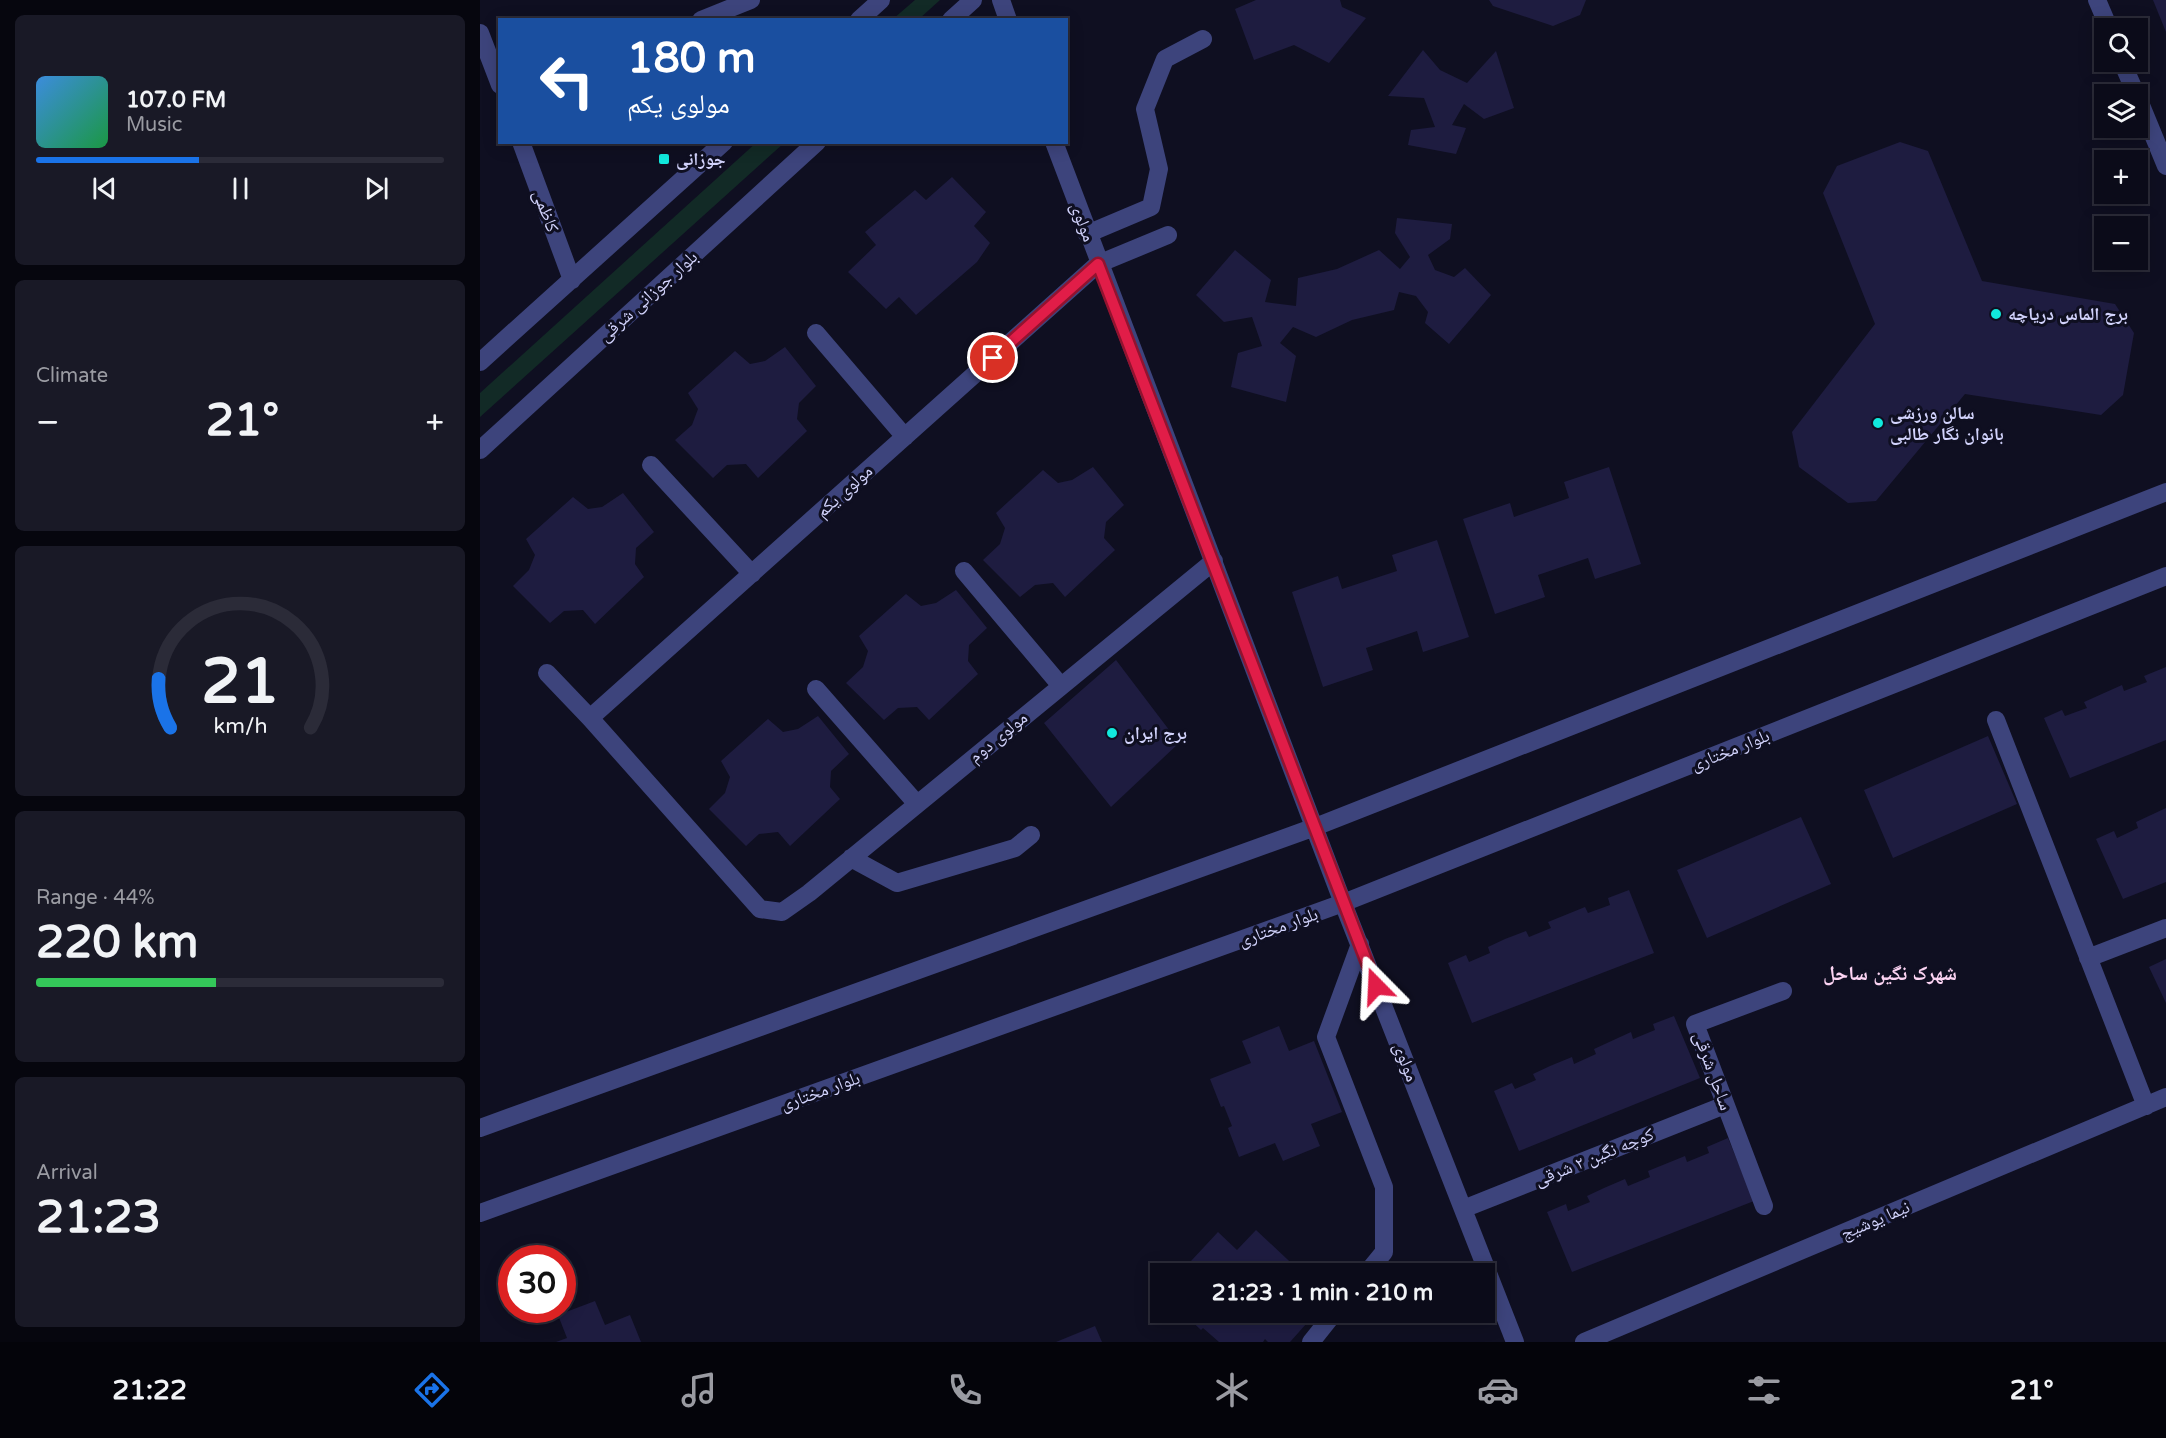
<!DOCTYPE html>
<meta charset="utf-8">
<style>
:root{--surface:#0b0b19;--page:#191926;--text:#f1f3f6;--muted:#9a9ba2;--line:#2b2b38;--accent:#1a73e8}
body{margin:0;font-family:"Varela Round","Noto Naskh Arabic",sans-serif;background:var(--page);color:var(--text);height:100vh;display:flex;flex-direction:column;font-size:22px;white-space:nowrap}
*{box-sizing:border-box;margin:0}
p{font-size:20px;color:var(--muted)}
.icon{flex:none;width:33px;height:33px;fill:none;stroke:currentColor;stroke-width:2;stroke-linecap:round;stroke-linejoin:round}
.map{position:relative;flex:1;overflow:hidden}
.drawer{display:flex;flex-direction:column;gap:15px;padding:15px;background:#06060e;width:480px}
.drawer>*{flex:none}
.hud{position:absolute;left:18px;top:18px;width:570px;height:126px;border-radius:0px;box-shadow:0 3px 15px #0003,0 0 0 2px var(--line);background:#1a4fa0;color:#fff;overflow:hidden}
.fabs{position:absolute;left:1614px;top:18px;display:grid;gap:12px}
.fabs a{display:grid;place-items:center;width:54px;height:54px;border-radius:0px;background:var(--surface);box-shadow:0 3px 15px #0003,0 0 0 2px var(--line);font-size:30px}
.speed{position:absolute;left:18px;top:1245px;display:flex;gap:12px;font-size:30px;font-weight:700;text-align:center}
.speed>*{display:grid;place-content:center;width:78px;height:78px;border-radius:50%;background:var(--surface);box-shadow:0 3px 15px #0003,0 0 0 2px var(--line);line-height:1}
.speed .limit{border:9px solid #d22;background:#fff;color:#111}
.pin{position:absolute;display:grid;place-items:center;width:51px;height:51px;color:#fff;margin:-26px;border:3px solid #fff;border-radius:50%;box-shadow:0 2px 6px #0007}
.me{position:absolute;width:66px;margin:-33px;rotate:339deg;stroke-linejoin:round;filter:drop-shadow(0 0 4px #0008)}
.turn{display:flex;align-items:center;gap:21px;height:126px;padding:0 30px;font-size:27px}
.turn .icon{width:78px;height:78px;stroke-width:2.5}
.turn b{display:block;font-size:42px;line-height:51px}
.big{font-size:45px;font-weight:700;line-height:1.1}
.drawer .tile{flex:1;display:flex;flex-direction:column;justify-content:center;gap:9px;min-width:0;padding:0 21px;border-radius:9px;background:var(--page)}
.drawer .dial{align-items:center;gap:0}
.dial svg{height:156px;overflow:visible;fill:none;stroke:var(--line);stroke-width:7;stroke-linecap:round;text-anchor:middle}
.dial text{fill:var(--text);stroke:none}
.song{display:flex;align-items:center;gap:18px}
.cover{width:72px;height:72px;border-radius:9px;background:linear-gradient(135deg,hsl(210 70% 55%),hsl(140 70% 35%))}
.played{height:6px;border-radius:3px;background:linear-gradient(90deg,var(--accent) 40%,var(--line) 40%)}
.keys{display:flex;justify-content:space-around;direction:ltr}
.heat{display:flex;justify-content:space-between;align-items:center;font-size:33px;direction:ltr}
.charge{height:9px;border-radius:4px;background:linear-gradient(90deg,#34c759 44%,var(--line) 0)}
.trip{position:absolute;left:670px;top:1263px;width:345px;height:60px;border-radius:0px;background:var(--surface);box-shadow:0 3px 15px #0003,0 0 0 2px var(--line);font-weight:700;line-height:60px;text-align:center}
.dock{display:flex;height:96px;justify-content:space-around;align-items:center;background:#04040a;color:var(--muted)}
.dock .icon{width:42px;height:42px}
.dock .active{color:var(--accent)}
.dock b{font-size:27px;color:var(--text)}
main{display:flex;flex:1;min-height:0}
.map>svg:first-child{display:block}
.green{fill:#122a26}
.building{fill:#1e1c40}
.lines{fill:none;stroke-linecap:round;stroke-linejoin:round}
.minor{stroke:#3d447c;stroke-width:18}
.route-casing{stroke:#92132f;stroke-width:15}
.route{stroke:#e11d48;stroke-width:10}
.poi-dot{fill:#11e9dd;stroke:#0f0f21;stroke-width:2}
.labels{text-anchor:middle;stroke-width:6;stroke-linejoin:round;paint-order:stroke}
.poi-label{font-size:18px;font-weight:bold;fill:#d2d3fc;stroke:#0f0f21;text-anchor:start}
.street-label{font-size:18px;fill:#d2d3fc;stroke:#0f0f21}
.neighbourhood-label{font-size:20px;font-weight:bold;fill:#fcd4f3;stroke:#0f0f21}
</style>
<main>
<section class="drawer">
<div class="tile">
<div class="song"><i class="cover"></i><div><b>107.0 FM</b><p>Music</p></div></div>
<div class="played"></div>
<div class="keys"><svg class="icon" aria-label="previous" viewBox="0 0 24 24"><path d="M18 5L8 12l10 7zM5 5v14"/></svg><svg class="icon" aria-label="pause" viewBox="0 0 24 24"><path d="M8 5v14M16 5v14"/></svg><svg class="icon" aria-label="next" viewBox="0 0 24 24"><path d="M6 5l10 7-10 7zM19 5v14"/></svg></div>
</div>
<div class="tile"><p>Climate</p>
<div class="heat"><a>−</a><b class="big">21°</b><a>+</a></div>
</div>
<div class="tile dial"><svg viewBox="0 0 100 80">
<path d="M14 69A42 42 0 1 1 86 69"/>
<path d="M14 69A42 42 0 0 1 8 44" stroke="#1a73e8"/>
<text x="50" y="56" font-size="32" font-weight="700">21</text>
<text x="50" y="72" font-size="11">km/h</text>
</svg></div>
<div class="tile"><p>Range · 44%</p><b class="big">220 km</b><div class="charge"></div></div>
<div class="tile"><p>Arrival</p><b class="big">21:23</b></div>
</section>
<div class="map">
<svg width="1686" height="1342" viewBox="0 0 1686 1342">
<rect width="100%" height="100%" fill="#0f0f21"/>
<path class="green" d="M435,0H460L439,19H413Z
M277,142L304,143L0,417V393Z"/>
<path class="building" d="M776,0H860L862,7L886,18L849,63L814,45L774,60L755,9Z
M1009,0H1106L1100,15L1073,26L1013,6Z
M1673,0H1686V32Z
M943,50L960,70L987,83L1016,51L1034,108L1004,119L984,104L972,125L986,128L976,154L928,145L931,130L955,127L944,98L908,96Z
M1420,142L1448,151L1502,281L1635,304L1654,333L1643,395L1621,415L1485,394L1396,501L1368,503L1319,467L1312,432L1395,324L1343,193L1357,166Z
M472,177L506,212L494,226L510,243L497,262L436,315L419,297L406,309L368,272L396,245L385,232L435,190L446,200Z
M917,218L972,224L970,239L948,255L955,270L974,277L985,268L1011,295L969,344L945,323L948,312L936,296L919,292L914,310L872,320L836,337L813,327L800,343L816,356L806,402L751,387L758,353L782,346L772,317L744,322L716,295L755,250L791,280L785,302L816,306L818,278L857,269L899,250L920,269L930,257L915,233Z
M305,347L336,386L319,403L317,419L327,431L278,478L266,464L247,465L233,478L195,440L212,425L218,409L208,393L255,351L270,364L285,361Z
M613,467L644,505L626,522L624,538L635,550L585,597L573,583L555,585L540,597L503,560L520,544L525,528L516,513L563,470L578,483L592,480Z
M1129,467L1161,564L1115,579L1108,558L1058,575L1065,597L1015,614L983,519L1030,503L1034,517L1089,498L1084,482Z
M143,493L174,532L156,548L155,564L164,577L115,624L103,610L84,611L70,623L33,586L49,570L55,555L46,539L93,497L108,509L122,507Z
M957,540L989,637L943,652L937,631L886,648L893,670L843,687L812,592L858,576L862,589L917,571L912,555Z
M476,590L507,628L489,645L488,661L498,674L449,720L437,707L418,708L404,720L366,683L383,667L388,651L379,636L426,594L441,606L456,603Z
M636,660L699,743L631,807L564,723Z
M1686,667V740L1590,778L1564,718L1582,710L1585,716L1607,708L1604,702L1642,685L1644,691L1667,682L1664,676Z
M338,716L369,754L351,771L350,787L360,799L310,846L298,832L279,834L266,846L229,809L245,793L250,777L241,761L288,719L303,732L318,729Z
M1508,736L1537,804L1413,858L1384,790Z
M1686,808V882L1643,899L1616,839L1634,831L1637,838L1658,828L1656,822Z
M1321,817L1351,884L1227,938L1197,870Z
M1149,890L1174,953L992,1023L968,963L986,955L989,962L1010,953L1008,947L1025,939L1046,931L1049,937L1071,928L1068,922L1105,907L1108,913L1130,905L1128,898Z
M1686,959V1003L1669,967Z
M1194,1016L1220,1078L1039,1151L1014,1091L1032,1083L1035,1089L1056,1080L1053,1074L1070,1066L1092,1057L1094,1064L1116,1054L1114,1049L1151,1032L1153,1039L1175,1030L1173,1024Z
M799,1026L809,1051L834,1041L862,1112L831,1124L840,1146L803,1161L795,1143L759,1157L748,1128L752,1126L744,1106L741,1107L730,1079L771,1063L762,1041Z
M1248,1138L1274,1201L1092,1272L1067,1212L1086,1204L1088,1211L1110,1202L1107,1196L1124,1188L1145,1179L1148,1186L1170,1177L1168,1171L1205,1156L1207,1162L1229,1153L1227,1147Z
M776,1230L823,1274H724L711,1261L738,1232L757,1250Z
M115,1301L125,1325L150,1315L161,1342H76L87,1338L78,1315Z
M702,1312H816L827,1323L810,1342H788L785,1339L783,1342H739L723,1328L721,1330Z
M615,1326L622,1342H576Z"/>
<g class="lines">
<path class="minor" d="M521,0L528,20
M1617,0L1629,28
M221,20L271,0
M379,20L401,0
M471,20L493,0
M0,33L20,85
M1642,62L1656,94
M1658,98L1686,166
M41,142L92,280
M574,142L863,903L1035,1342
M607,234L671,207L679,169L665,109L685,59L723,39
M336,333L425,437
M0,362L244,142
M0,450L337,142
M171,465L272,574
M484,571L581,686
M67,673L110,718L280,909L302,912L329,893L734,561
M336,689L437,804
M110,718L618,264L688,235
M1516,720L1666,1106
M371,858L417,883L535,848L551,835
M880,944L846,1037L904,1187V1252L886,1274
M1608,958L1686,928
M0,1128L835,827L1686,492
M1284,1206L1215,1024L1303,991
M983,1209L1245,1105
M0,1213L863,903L1686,576
M831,1342L855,1312
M1104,1342L1686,1097"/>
</g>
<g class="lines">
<g class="route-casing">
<path id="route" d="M513,358L618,264L896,986"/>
</g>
<use href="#route" class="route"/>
</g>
<g class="poi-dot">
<rect x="178" y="153" width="12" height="12" rx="3"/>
<circle cx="1516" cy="314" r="6"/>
<circle cx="1398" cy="423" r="6"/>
<circle cx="632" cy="733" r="6"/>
</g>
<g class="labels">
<g class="poi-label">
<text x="196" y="165">جوزانی</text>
<text x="1528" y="320">برج الماس دریاچه</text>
<text x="1410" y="419">سالن ورزشی<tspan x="1410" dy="21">بانوان نگار طالبی</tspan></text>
<text x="644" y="739">برج ایران</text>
</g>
<g class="street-label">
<text transform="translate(66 211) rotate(70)" y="6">کاظمی</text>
<text transform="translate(603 222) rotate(70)" y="6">مولوی</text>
<text transform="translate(168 296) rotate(-42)" y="6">بلوار جوزانی شرقی</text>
<text transform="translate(364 491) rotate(-42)" y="6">مولوی یکم</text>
<text transform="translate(518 737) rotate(-39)" y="6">مولوی دوم</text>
<text transform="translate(1250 750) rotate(-22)" y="6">بلوار مختاری</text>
<text transform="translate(798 927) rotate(-20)" y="6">بلوار مختاری</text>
<text transform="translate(926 1062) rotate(69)" y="6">مولوی</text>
<text transform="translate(1233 1071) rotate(70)" y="6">ساحل شرقی</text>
<text transform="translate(340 1091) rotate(-20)" y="6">بلوار مختاری</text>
<text transform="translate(1114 1157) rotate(-22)" y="6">کوچه نگین ۲ شرقی</text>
<text transform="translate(1395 1220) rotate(-23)" y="6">نیما یوشیج</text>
</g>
<g class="neighbourhood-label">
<text x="1410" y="980">شهرک نگین ساحل</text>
</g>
</g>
</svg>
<div class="fabs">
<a><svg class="icon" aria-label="search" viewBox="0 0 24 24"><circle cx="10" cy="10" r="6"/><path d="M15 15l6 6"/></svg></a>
<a><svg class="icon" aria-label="layers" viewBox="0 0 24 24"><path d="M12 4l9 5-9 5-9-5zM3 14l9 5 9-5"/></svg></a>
<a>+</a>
<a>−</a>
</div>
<div class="speed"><div class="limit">30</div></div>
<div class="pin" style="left:513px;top:358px;background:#d93025"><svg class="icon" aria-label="arrive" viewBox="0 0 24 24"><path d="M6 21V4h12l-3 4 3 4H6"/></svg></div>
<svg class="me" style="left:896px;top:986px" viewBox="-20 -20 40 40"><path d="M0-17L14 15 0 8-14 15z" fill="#e11d48" stroke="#fff" stroke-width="4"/></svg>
<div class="trip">21:23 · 1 min · 210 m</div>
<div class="hud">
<div class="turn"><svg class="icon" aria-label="left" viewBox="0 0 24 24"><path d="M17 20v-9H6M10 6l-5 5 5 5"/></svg><div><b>180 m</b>مولوی یکم</div></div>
</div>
</div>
</main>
<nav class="dock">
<b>21:22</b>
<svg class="icon active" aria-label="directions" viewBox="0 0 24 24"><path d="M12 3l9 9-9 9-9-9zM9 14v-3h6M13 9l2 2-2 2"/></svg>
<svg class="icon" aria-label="music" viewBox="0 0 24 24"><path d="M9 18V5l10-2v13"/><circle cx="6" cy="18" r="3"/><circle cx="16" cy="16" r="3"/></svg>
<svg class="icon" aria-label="phone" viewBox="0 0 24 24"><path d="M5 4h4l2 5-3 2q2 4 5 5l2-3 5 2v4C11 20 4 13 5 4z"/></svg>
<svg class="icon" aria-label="climate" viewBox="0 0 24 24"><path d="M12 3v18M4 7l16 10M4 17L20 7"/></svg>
<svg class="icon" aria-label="car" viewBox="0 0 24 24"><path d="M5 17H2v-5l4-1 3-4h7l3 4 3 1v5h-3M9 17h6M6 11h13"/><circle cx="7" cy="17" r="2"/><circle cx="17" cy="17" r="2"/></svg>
<svg class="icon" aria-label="filters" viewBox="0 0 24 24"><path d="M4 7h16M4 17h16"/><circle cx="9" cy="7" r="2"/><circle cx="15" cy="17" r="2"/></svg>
<b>21°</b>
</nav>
